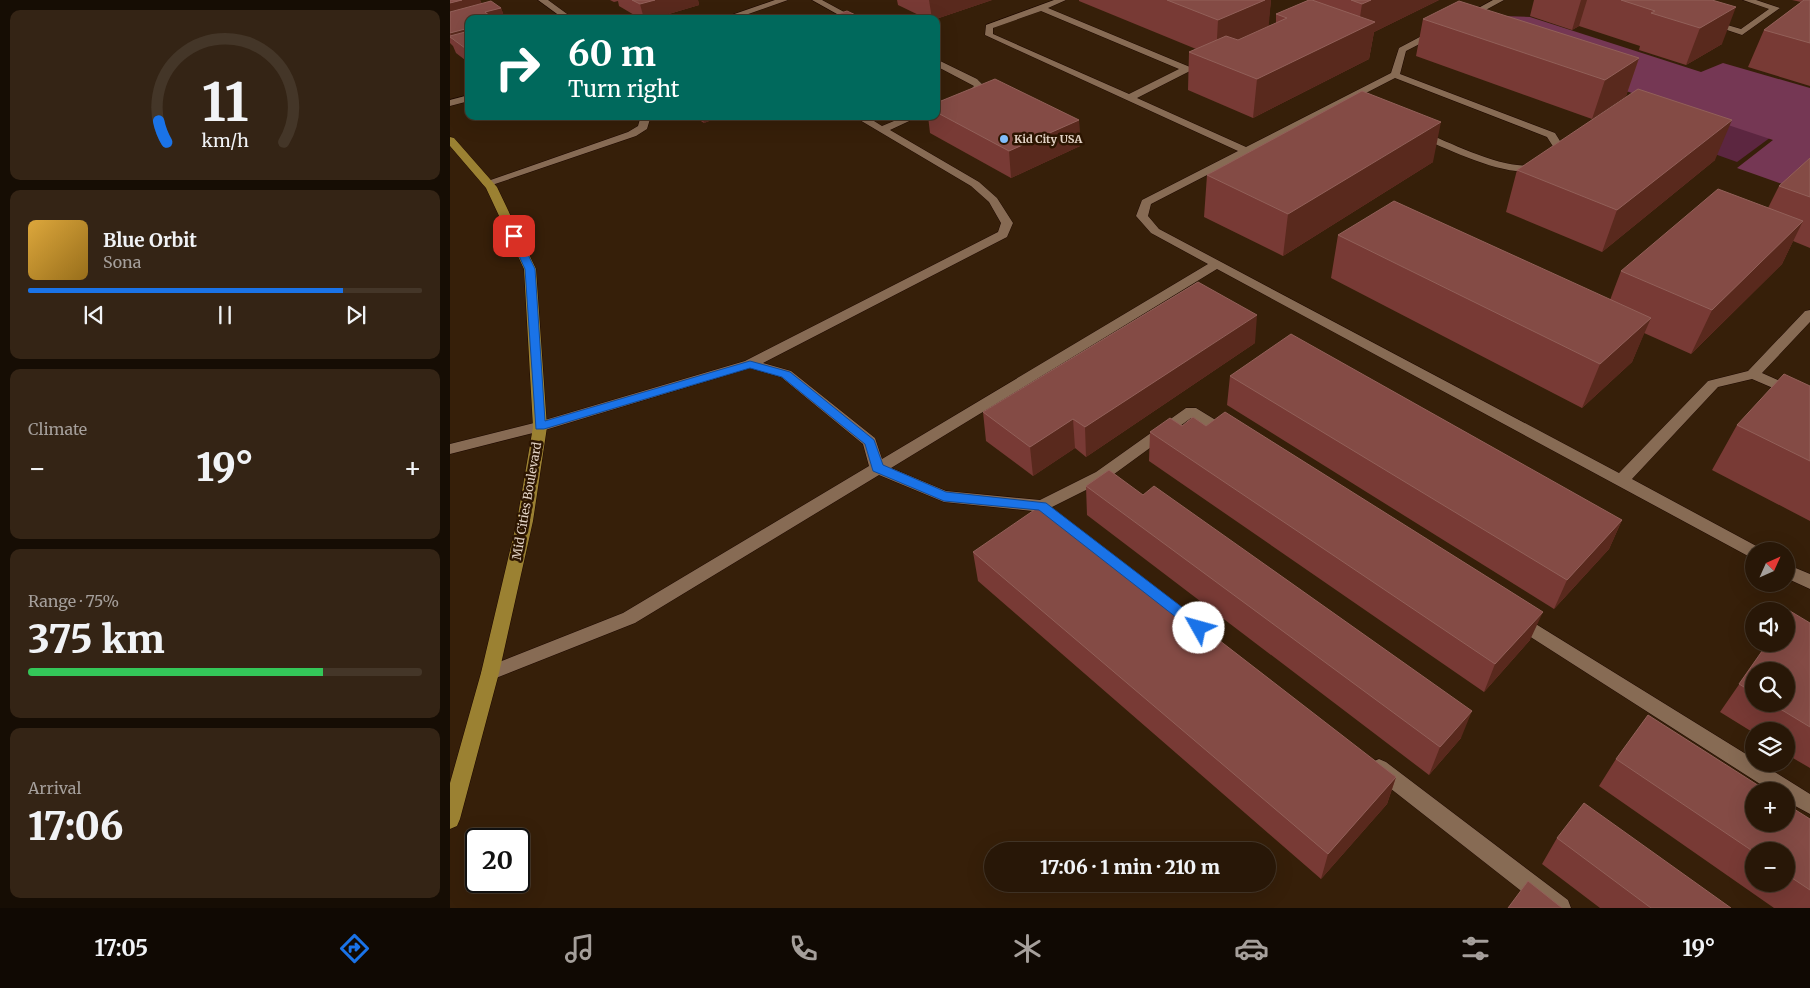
<!DOCTYPE html>
<meta charset="utf-8">
<style>
:root{--surface:#281707;--page:#342415;--text:#f1f3f6;--muted:#a59f9b;--line:#443628;--accent:#1a73e8}
body{margin:0;font-family:Merriweather,serif;background:var(--page);color:var(--text);height:100vh;display:flex;flex-direction:column;font-size:19px;white-space:nowrap}
*{box-sizing:border-box;margin:0}
p{font-size:16px;color:var(--muted)}
.icon{flex:none;width:28px;height:28px;fill:none;stroke:currentColor;stroke-width:2;stroke-linecap:round;stroke-linejoin:round}
.map{position:relative;flex:1;overflow:hidden}
.details{display:flex;flex-direction:column;gap:10px;padding:10px;background:#160d04;width:450px}
.details>*{flex:none}
.hud{position:absolute;left:15px;top:15px;width:475px;height:105px;border-radius:10px;box-shadow:0 5px 20px #0002,0 0 0 1px var(--line);background:#00695c;color:#fff;overflow:hidden}
.needle{width:32px;rotate:45deg}
.buttons{position:absolute;left:1295px;top:542px;display:grid;gap:10px}
.buttons a{display:grid;place-items:center;width:50px;height:50px;border-radius:50%;background:var(--surface);box-shadow:0 5px 20px #0002,0 0 0 1px var(--line);font-size:25px}
.speed{position:absolute;left:15px;top:828px;display:flex;gap:10px;font-size:25px;font-weight:700;text-align:center}
.speed>*{display:grid;place-content:center;width:65px;height:65px;border-radius:50%;background:var(--surface);box-shadow:0 5px 20px #0002,0 0 0 1px var(--line);line-height:1}
.speed .limit{border:2px solid #111;border-radius:8px;background:#fff;color:#111}
.pin{position:absolute;display:grid;place-items:center;width:42px;height:42px;color:#fff;margin:-21px;border-radius:10px;box-shadow:0 2px 8px #0006}
.me{position:absolute;width:55px;margin:-28px;rotate:308deg;stroke-linejoin:round;filter:drop-shadow(0 0 4px #0008)}
.turn{display:flex;align-items:center;gap:18px;height:105px;padding:0 20px;font-size:22px}
.turn .icon{width:65px;height:65px;stroke-width:2.5}
.turn b{display:block;font-size:35px;line-height:42px}
.big{font-size:38px;font-weight:800;line-height:1.1}
.details .tile{flex:1;display:flex;flex-direction:column;justify-content:center;gap:8px;min-width:0;padding:0 18px;border-radius:10px;background:var(--page)}
.details .dial{align-items:center;gap:0}
.dial svg{height:130px;overflow:visible;fill:none;stroke:var(--line);stroke-width:7;stroke-linecap:round;text-anchor:middle}
.dial text{fill:var(--text);stroke:none}
.song{display:flex;align-items:center;gap:15px}
.cover{width:60px;height:60px;border-radius:8px;background:linear-gradient(135deg,hsl(40 70% 55%),hsl(40 70% 35%))}
.played{height:5px;border-radius:2px;background:linear-gradient(90deg,var(--accent) 80%,var(--line) 80%)}
.keys{display:flex;justify-content:space-around;direction:ltr}
.heat{display:flex;justify-content:space-between;align-items:center;font-size:28px;direction:ltr}
.charge{height:8px;border-radius:4px;background:linear-gradient(90deg,#34c759 75%,var(--line) 0)}
.trip{position:absolute;left:534px;top:842px;width:292px;height:50px;border-radius:25px;background:var(--surface);box-shadow:0 5px 20px #0002,0 0 0 1px var(--line);font-weight:800;line-height:50px;text-align:center}
.dock{display:flex;height:80px;justify-content:space-around;align-items:center;background:#100903;color:var(--muted)}
.dock .icon{width:35px;height:35px}
.dock .current{color:var(--accent)}
.dock b{font-size:22px;color:var(--text)}
main{display:flex;flex:1;min-height:0}
.map>svg:first-child{display:block}
.green{fill:#5c2640}
.forest{fill:#753754}
.lines{fill:none;stroke-linecap:round;stroke-linejoin:round}
.minor-casing{stroke:#1d0800;stroke-width:1}
.major-casing{stroke:#1d0800;stroke-width:1}
.minor{fill:#876b54;fill-rule:evenodd}
.major{fill:#9b8132;fill-rule:evenodd}
.wall{fill:#783a35;fill-rule:evenodd}
.shaded-wall{fill:#59291d}
.building{fill:#844b45;stroke:#926059}
.route{fill:#1a73e8;stroke:#114b97}
.poi-dot{fill:#80bdfa;stroke:#2c1501;stroke-width:2}
.labels{text-anchor:middle;stroke-width:5;stroke-linejoin:round;paint-order:stroke}
.far-poi-label{font-size:11px;font-weight:bold;fill:#e3d3c6;stroke:#2c1501;text-anchor:start}
.street-label{font-size:12px;fill:#e3d3c6;stroke:#2c1501}
</style>
<main>
<section class="details">
<div class="tile dial"><svg viewBox="0 0 100 80">
<path d="M14 69A42 42 0 1 1 86 69"/>
<path d="M14 69A42 42 0 0 1 9 56" stroke="#1a73e8"/>
<text x="50" y="56" font-size="32" font-weight="700">11</text>
<text x="50" y="72" font-size="11">km/h</text>
</svg></div>
<div class="tile">
<div class="song"><i class="cover"></i><div><b>Blue Orbit</b><p>Sona</p></div></div>
<div class="played"></div>
<div class="keys"><svg class="icon" aria-label="previous" viewBox="0 0 24 24"><path d="M18 5L8 12l10 7zM5 5v14"/></svg><svg class="icon" aria-label="pause" viewBox="0 0 24 24"><path d="M8 5v14M16 5v14"/></svg><svg class="icon" aria-label="next" viewBox="0 0 24 24"><path d="M6 5l10 7-10 7zM19 5v14"/></svg></div>
</div>
<div class="tile"><p>Climate</p>
<div class="heat"><a>−</a><b class="big">19°</b><a>+</a></div>
</div>
<div class="tile"><p>Range · 75%</p><b class="big">375 km</b><div class="charge"></div></div>
<div class="tile"><p>Arrival</p><b class="big">17:06</b></div>
</section>
<div class="map">
<svg width="1360" height="908" viewBox="0 0 1360 908">
<rect width="100%" height="100%" fill="#361f09"/>
<path class="green" d="M1216,102L1321,137L1287,162L1181,124Z"/>
<path class="forest" d="M1021,15L1080,17L1251,72L1273,63L1360,88V194L1287,168L1323,140L1035,44Z"/>
<g class="lines">
<g class="minor-casing">
<path id="minor" d="M88,0H98L124,19H114Z
M325,0H338L284,19H270Z
M362,0H372L407,19H396Z
M604,0H616L598,8L740,67V71L687,98L796,147L941,73L949,48L983,30H989V34L956,51L950,74L1105,133L1115,149L1114,151C1103,161 1091,170 1077,171C1047,174 994,147 966,136V132H974C998,142 1053,169 1078,165C1088,163 1097,155 1104,148L1097,137L945,78L701,204L698,216L709,229L1169,473L1258,381L1298,371L1355,311L1360,310V322L1312,373L1360,394V404L1302,379L1268,387L1182,479L1310,548L1312,551H1304V558L1298,556L767,269L441,468L496,491L590,500L646,472L736,408H746L782,430L784,434L782,438H772L741,418L656,480L592,512L494,502L429,475L185,623L46,678L40,681L34,678L31,673L34,668L173,613L419,466L413,444L331,377L300,368L95,430L0,454V444L88,422L295,361L548,232L551,223L539,202L521,186L403,116H416L432,126L456,116H470L440,130L529,182L547,198L563,223L557,237L313,363L341,371L425,438L432,459L758,264L701,233L686,216L692,200L788,151L535,35L536,25ZM591,11L729,69L679,94L543,34V28Z
M1043,0H1054L1019,19L1012,17Z
M1293,0H1306L1330,8L1292,35L1256,23L1260,20L1291,29L1319,9Z
M486,59L527,79L534,86L526,94L486,110V103L520,90L524,86L486,66Z
M19,95V101L0,106V100Z
M188,116H198L200,119L197,129L186,136L42,185H34L32,183L178,132L188,126L190,119Z
M1336,564L1360,574V589L1336,578Z
M1068,613L1304,759V764H1312L1360,794V814L1336,801V791H1321L1062,625L1059,620L1062,615Z
M929,759L936,762L1118,900L1121,908H1093L922,774L919,768L922,762Z"/>
</g>
<g class="major-casing">
<path id="major" d="M0,137L4,138L47,187L86,269L97,427L83,521L49,673L10,819L7,826L0,829V783L31,673L67,521L83,427L74,269L36,188L0,146Z"/>
</g>
<use href="#minor" class="minor"/>
<use href="#major" class="major"/>
</g>
<path class="wall" d="M0,0H30L32,4L51,8L55,19H19V63L6,53L3,46L0,43Z
M160,0H248L249,5L202,19H191L169,6L168,1L164,2Z
M447,0H542L486,19H477L448,5Z
M629,0H821L818,26L826,23V14L859,0H989L924,32L919,59L803,118L738,90L739,52L746,49L629,1Z
M1084,0H1262L1272,44L1236,65L1189,50L1190,46L1129,26L1122,30L1080,16Z
M1342,0H1360V86L1298,67L1314,30L1351,2Z
M973,19L1189,58L1176,96L1142,119L966,56Z
M486,103L629,120L630,146L561,178L480,133L478,116H486Z
M243,116H272L254,123Z
M1360,158V248L1343,241L1332,264L1241,354L1194,333L1182,362L1132,408L881,278L888,235L1160,300L1171,271L1318,208L1329,186Z
M1265,160L1152,252L1056,212L1067,170Z
M983,162L833,256L754,217L757,175Z
M805,343L636,457L625,448L583,476L536,441L533,412Z
M780,376L1172,520L1159,549L1104,609L777,405Z
M1360,386V521L1262,470L1287,425Z
M732,426L1080,640L1034,692L699,461L700,432Z
M636,486L693,495L1011,738L979,775L637,515Z
M523,552L946,777L937,804L871,879L528,581Z
M1360,623V768L1336,754V731H1304V733L1270,712L1317,644ZM1304,671L1336,704H1304Z
M1166,759L1360,819V908H1324L1149,786ZM1304,851H1336V884H1304Z
M1107,838L1281,908H1150L1092,864Z"/>
<path class="shaded-wall" d="M12,0H30L35,12L0,21V3Z
M205,0H248L249,5L202,19H194L190,4Z
M479,0H542L486,19H482Z
M815,0H821L818,34L766,57L768,20Z
M921,0H989L924,32L919,59L803,118L807,79L908,30L912,4Z
M1131,0H1137L1129,26L1122,30Z
M1286,7L1272,44L1236,65L1250,28Z
M51,8L55,19H34L35,12Z
M19,28V47L3,40L0,33Z
M1189,58L1176,96L1142,119L1155,80Z
M252,116H272L254,123Z
M629,120L630,146L561,178L559,151Z
M1282,120L1265,160L1152,252L1167,210Z
M991,122L983,162L833,256L838,214Z
M1353,221L1332,264L1241,354L1262,310Z
M807,315L805,343L636,457L635,427Z
M1201,318L1182,362L1132,408L1150,364Z
M623,419L625,448L583,476L580,447Z
M1172,520L1159,549L1104,609L1117,580Z
M1093,612L1080,640L1034,692L1045,664Z
M1022,711L1011,738L979,775L990,747Z
M946,777L937,804L871,879L878,854Z"/>
<path class="building" d="M0,0H12L0,3Z
M182,0H205L190,4Z
M717,0H815L768,20Z
M859,0H862L925,22L807,79L739,52L776,36L788,40L837,18L826,14Z
M901,0H921L912,4Z
M1171,0H1262L1286,7L1250,28L1201,13L1205,11Z
M1354,0H1360V43L1314,30Z
M41,1L51,8L35,12L41,17L34,19H19V28L0,33V12Z
M1009,1L1189,58L1155,80L973,19Z
M397,11L414,19H372Z
M19,31V51L0,37V36Z
M545,79L629,120L559,151L486,112V103Z
M1188,89L1282,120L1167,210L1067,170Z
M912,91L991,122L838,214L757,175Z
M1360,158V197L1329,186Z
M1268,189L1353,221L1262,310L1171,271Z
M944,201L1201,318L1150,364L888,235Z
M748,282L807,315L635,427L623,419L580,447L533,412Z
M841,334L1172,520L1117,580L780,376Z
M1334,374L1360,386V461L1287,425Z
M775,412L1093,612L1045,664L700,432L720,418L732,426L743,417L756,426Z
M659,470L693,495L704,486L1022,711L990,747L636,486Z
M593,504L946,777L878,854L523,552Z
M1340,611L1360,623V727L1322,704H1336V671H1304V693L1289,684L1317,644H1336V616Z
M1198,715L1317,791H1304V824H1336V804L1360,819V890L1336,874V851H1304V852L1166,759Z
M1134,803L1281,908H1201L1107,838Z
M1078,881L1112,908H1058Z"/>
<path class="route" d="M61,234L69,236L85,269L95,421L300,361L340,372L424,440L433,465L496,492L596,503L754,624L756,628L754,632H745L589,510L494,501L423,471L415,444L332,377L300,368L94,429H86L75,269L60,236Z"/>
<circle class="poi-dot" cx="554" cy="139" r="5"/>
<g class="labels">
<g class="far-poi-label">
<text x="564" y="143">Kid City USA</text>
</g>
<g class="street-label">
<text transform="translate(77 501) rotate(-80)" y="4">Mid Cities Boulevard</text>
</g>
</g>
</svg>
<div class="buttons">
<a><svg class="needle" viewBox="-14 -14 28 28"><path d="M0-13l5 13h-10z" fill="#e53935"/><path d="M0 13l5-13h-10z" fill="#a59f9b"/></svg></a>
<a><svg class="icon" aria-label="sound" viewBox="0 0 24 24"><path d="M4 9h4l5-4v14l-5-4H4zM17 9q2 3 0 6"/></svg></a>
<a><svg class="icon" aria-label="search" viewBox="0 0 24 24"><circle cx="10" cy="10" r="6"/><path d="M15 15l6 6"/></svg></a>
<a><svg class="icon" aria-label="layers" viewBox="0 0 24 24"><path d="M12 4l9 5-9 5-9-5zM3 14l9 5 9-5"/></svg></a>
<a>+</a>
<a>−</a>
</div>
<div class="speed"><div class="limit">20</div></div>
<div class="pin" style="left:64px;top:236px;background:#d93025"><svg class="icon" aria-label="arrive" viewBox="0 0 24 24"><path d="M6 21V4h12l-3 4 3 4H6"/></svg></div>
<svg class="me" style="left:749px;top:628px" viewBox="-20 -20 40 40"><circle r="19" fill="#fff"/><path d="M0-13L10 11 0 6-10 11z" fill="#1a73e8"/></svg>
<div class="trip">17:06 · 1 min · 210 m</div>
<div class="hud">
<div class="turn"><svg class="icon" aria-label="right" viewBox="0 0 24 24"><path d="M7 20v-9h11M14 6l5 5-5 5"/></svg><div><b>60 m</b>Turn right</div></div>
</div>
</div>
</main>
<nav class="dock">
<b>17:05</b>
<svg class="icon current" aria-label="directions" viewBox="0 0 24 24"><path d="M12 3l9 9-9 9-9-9zM9 14v-3h6M13 9l2 2-2 2"/></svg>
<svg class="icon" aria-label="music" viewBox="0 0 24 24"><path d="M9 18V5l10-2v13"/><circle cx="6" cy="18" r="3"/><circle cx="16" cy="16" r="3"/></svg>
<svg class="icon" aria-label="phone" viewBox="0 0 24 24"><path d="M5 4h4l2 5-3 2q2 4 5 5l2-3 5 2v4C11 20 4 13 5 4z"/></svg>
<svg class="icon" aria-label="climate" viewBox="0 0 24 24"><path d="M12 3v18M4 7l16 10M4 17L20 7"/></svg>
<svg class="icon" aria-label="car" viewBox="0 0 24 24"><path d="M5 17H2v-5l4-1 3-4h7l3 4 3 1v5h-3M9 17h6M6 11h13"/><circle cx="7" cy="17" r="2"/><circle cx="17" cy="17" r="2"/></svg>
<svg class="icon" aria-label="filters" viewBox="0 0 24 24"><path d="M4 7h16M4 17h16"/><circle cx="9" cy="7" r="2"/><circle cx="15" cy="17" r="2"/></svg>
<b>19°</b>
</nav>
